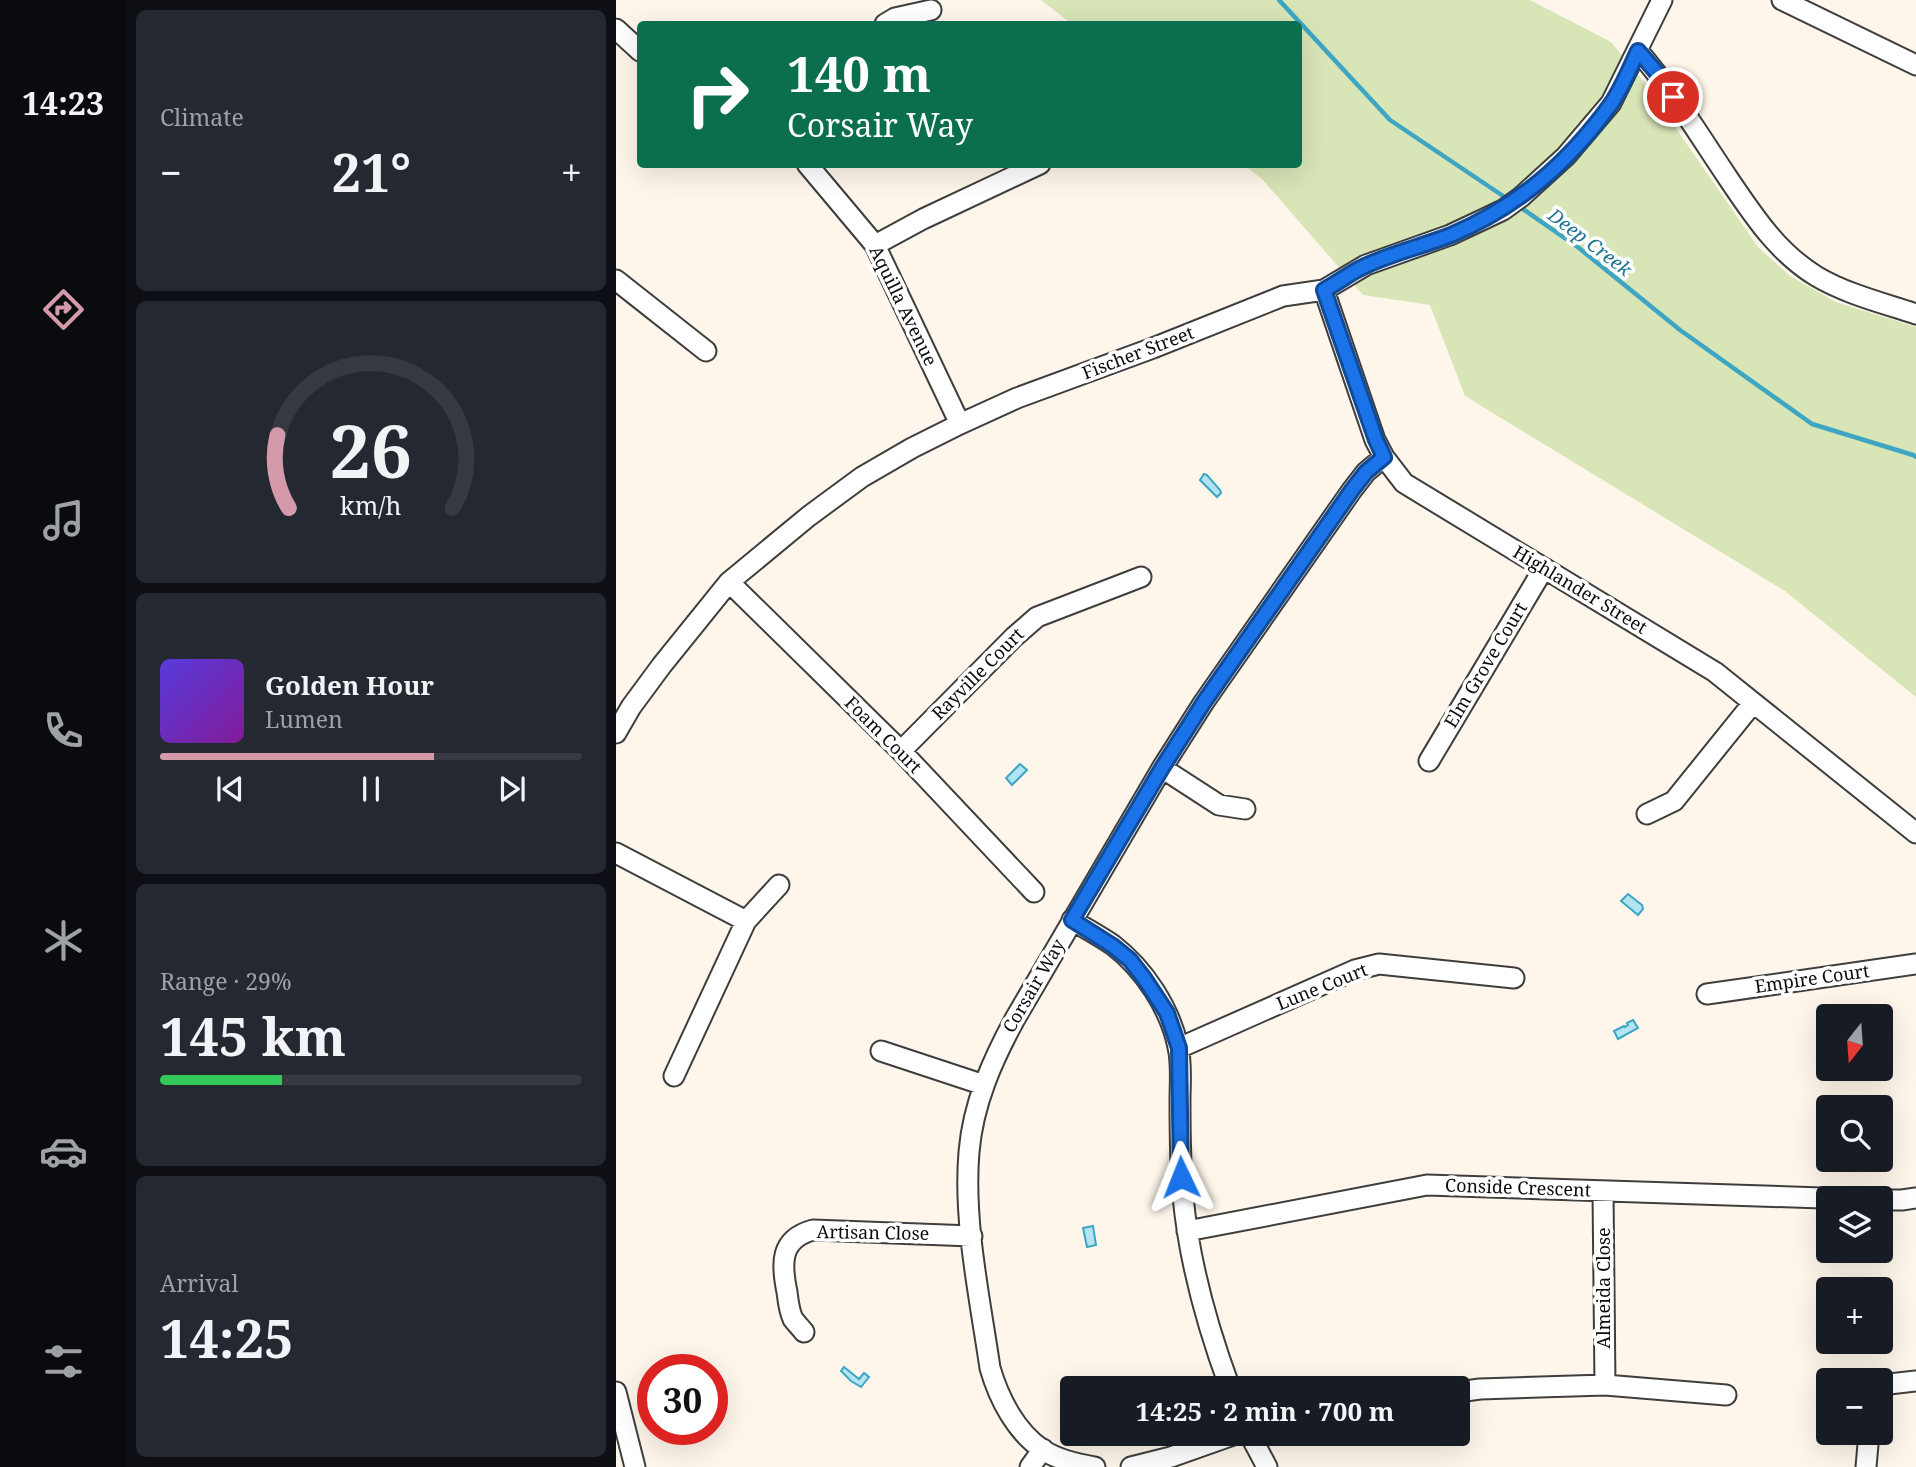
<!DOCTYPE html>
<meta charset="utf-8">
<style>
:root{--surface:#171b24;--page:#242831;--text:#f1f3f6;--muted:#9ea1a6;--line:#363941;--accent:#d49aa9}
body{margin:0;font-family:"Noto Serif",serif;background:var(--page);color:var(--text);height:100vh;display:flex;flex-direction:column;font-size:26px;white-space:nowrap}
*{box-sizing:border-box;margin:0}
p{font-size:23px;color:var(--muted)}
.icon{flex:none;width:38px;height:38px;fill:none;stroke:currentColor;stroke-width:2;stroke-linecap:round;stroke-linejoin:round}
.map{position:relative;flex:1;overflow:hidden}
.side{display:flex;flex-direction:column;gap:10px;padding:10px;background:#0d0f14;width:490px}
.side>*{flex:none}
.top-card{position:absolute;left:21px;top:21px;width:665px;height:147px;border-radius:7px;box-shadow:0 7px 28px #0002;background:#0b6e4f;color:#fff;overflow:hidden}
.needle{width:46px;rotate:197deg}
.fabs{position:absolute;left:1200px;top:1004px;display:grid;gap:14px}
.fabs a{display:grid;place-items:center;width:77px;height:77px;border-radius:7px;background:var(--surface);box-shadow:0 7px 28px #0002;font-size:35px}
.speed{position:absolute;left:21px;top:1354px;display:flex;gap:14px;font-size:35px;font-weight:700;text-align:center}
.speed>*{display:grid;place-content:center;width:91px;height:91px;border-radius:50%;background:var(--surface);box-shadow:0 7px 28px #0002;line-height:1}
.speed .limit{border:10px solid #d22;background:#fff;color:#111}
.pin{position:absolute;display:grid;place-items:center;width:60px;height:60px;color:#fff;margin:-30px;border:4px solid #fff;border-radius:50%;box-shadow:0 2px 7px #0007}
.me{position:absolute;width:77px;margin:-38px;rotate:358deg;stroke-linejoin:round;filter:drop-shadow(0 0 5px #0008)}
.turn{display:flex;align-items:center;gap:24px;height:147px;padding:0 35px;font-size:32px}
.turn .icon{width:91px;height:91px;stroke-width:2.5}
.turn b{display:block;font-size:49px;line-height:60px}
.big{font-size:52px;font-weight:700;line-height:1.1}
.side .widget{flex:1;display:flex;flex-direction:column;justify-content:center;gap:10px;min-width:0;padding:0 24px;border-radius:10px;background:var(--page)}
.side .dial{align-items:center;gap:0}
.dial svg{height:182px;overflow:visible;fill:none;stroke:var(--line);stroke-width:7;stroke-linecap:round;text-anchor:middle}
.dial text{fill:var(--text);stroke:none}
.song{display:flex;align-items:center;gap:21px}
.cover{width:84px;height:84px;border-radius:10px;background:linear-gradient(135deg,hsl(250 70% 55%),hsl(290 70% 35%))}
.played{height:7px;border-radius:4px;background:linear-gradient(90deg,var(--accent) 65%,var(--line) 65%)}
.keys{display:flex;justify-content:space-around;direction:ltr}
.heat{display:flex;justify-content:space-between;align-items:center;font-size:38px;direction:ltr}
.charge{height:10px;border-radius:5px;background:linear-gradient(90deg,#34c759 29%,var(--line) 0)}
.trip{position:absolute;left:444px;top:1376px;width:410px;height:70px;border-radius:7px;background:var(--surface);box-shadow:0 7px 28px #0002;font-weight:700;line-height:70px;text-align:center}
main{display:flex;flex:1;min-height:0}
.dock{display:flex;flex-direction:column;width:126px;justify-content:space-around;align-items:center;background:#090b0e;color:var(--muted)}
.dock .icon{width:49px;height:49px}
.dock .selected{color:var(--accent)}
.dock b{font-size:32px;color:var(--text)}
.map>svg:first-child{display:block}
.green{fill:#d7e5b7}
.water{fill:#b2e5f1;stroke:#3ea5c3;stroke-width:2}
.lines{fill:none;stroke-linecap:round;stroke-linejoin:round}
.stream{stroke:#3ea5c3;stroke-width:4.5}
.minor-casing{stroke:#3e3e3e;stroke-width:23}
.minor{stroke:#fff;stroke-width:19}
.route-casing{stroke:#114b97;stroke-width:18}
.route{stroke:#1a73e8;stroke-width:12}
.labels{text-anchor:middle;stroke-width:7;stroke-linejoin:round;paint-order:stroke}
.street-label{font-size:18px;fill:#0b0b0b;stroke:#fff}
.water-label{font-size:19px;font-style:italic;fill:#1e7492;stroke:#fff}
</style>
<main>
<nav class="dock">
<b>14:23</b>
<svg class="icon selected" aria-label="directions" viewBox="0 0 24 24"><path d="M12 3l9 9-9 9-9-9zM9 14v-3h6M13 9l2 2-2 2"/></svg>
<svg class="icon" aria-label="music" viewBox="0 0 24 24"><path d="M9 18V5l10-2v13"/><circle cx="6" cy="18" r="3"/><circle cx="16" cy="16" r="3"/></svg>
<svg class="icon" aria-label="phone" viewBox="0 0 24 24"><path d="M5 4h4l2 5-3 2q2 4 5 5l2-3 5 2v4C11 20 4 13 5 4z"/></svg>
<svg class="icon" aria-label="climate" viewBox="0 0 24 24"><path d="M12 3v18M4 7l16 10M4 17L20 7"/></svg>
<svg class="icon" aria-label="car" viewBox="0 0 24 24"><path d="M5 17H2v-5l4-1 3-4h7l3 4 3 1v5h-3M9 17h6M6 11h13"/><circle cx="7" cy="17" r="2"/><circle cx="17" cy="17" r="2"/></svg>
<svg class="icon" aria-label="filters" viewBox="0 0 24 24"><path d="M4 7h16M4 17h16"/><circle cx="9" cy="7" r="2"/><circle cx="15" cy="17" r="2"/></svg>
</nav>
<section class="side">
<div class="widget"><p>Climate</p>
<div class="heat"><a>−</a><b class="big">21°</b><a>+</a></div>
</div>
<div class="widget dial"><svg viewBox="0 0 100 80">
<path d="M14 69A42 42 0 1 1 86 69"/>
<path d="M14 69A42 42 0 0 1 9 37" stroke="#d49aa9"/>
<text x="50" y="56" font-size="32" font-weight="700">26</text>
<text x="50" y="72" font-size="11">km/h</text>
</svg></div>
<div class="widget">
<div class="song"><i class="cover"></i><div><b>Golden Hour</b><p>Lumen</p></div></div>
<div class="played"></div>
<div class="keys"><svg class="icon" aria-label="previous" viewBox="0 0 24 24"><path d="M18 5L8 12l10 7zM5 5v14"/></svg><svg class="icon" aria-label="pause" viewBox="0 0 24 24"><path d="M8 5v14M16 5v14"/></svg><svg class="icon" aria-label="next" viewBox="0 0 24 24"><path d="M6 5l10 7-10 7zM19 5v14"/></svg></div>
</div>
<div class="widget"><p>Range · 29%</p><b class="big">145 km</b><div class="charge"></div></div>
<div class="widget"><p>Arrival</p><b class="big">14:25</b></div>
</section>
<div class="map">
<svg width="1300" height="1467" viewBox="0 0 1300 1467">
<rect width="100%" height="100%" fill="#fef6ea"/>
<path class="green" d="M425,0H914L995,42L1028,82L1142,247L1174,276L1220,302L1300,327V697L1169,591L849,396L814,305L747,295L647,180L628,165L682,164V24H456Z"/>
<path class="water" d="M588,474L591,475L604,490L605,493L601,497L584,480Z
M404,764L411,770L396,785L390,778Z
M1012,894L1026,905L1027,909L1022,915L1005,901Z
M1017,1020L1022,1028L1002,1039L998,1031L1008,1026L1009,1027L1012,1025L1011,1023Z
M477,1226L480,1245L471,1247L467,1228Z
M228,1367L243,1379L248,1373L253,1377L245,1387L235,1381L225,1371Z"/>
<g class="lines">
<path class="stream" d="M663,0L774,120L893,200
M901,205L963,248L1064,330L1196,424L1297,455L1300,457"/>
<g class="minor-casing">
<path id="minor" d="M1166,0L1300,65
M269,24L279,18L315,10
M0,29L24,51
M1022,51C1056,90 1083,135 1112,178C1137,215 1161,252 1200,276C1230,294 1267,303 1300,314
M191,164L259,245L344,424
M259,245L307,219L424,164
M0,280L90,351
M708,290L759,440L768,457L788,483L1099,672L1300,833
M113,582L285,751L418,892
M0,733L15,707L46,665L113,582L193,516L246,477L296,448L344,424L401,398L537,348L667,296L708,290L750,265L834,235L866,220L887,210L905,197L950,156L995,103L1046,0
M285,751L398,637L421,617L525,577
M813,761L928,568
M546,768L603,805L629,809
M1031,814L1058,801L1137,703
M0,853L130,921L163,885
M456,920C469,928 484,936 497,945C528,969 554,1008 562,1047C566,1064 564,1083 564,1100C564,1132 564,1164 567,1196C573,1262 591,1326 614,1388
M1091,994L1300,964
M563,1048L739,970L763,964L898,978
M265,1051L368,1085
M58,1076L130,921
M987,1191L989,1385L1110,1395
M1265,1200H1286L1300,1198
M571,1231L811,1185L1236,1199
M188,1332C184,1327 180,1323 177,1319C173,1311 172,1300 171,1292C165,1263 164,1239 197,1230L356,1236
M1265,1389L1273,1384L1300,1381
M0,1392L19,1467
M842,1392L864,1389L989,1385
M633,1433L651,1467
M414,1467L427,1449
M479,1467C461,1464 442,1460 427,1450C400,1432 383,1399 374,1368C364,1299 347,1221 353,1152C357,1103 377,1059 400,1017L546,768L588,702L736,490L750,472L768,457
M515,1467L555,1457L623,1433
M1250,1467L1253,1433"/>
</g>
<use href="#minor" class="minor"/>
</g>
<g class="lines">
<g class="route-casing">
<path id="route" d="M565,1177L563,1048L551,1013L528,978L514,960L497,946L456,920L546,768L588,702L736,490L750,472L768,457L760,440L708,290C722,283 735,272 749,266C777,253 807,246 835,235C903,206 952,163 995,104C1006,88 1014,68 1022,51L1042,74L1057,97"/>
</g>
<use href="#route" class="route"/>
</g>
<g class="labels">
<g class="street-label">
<text transform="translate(287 306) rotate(64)" y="6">Aquilla Avenue</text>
<text transform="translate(522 353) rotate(-21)" y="6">Fischer Street</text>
<text transform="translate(964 590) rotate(31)" y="6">Highlander Street</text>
<text transform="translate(870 665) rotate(-59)" y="6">Elm Grove Court</text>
<text transform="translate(362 674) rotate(-45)" y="6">Rayville Court</text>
<text transform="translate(267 735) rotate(45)" y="6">Foam Court</text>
<text transform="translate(1196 979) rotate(-8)" y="6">Empire Court</text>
<text transform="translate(418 986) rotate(-60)" y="6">Corsair Way</text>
<text transform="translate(706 987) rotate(-22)" y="6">Lune Court</text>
<text transform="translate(902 1188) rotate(2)" y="6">Conside Crescent</text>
<text transform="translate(257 1233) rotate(1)" y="6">Artisan Close</text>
<text transform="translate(988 1288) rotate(-90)" y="6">Almeida Close</text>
</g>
<g class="water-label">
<text transform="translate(974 242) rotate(37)" y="7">Deep Creek</text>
</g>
</g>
</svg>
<div class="fabs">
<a><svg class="needle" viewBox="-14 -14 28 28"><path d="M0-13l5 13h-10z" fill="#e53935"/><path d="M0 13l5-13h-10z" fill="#9ea1a6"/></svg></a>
<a><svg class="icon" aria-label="search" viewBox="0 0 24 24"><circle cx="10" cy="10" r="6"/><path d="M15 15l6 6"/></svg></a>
<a><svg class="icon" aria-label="layers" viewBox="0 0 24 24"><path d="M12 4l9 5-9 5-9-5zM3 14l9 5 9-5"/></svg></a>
<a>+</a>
<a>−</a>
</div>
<div class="speed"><div class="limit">30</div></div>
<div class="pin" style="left:1057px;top:97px;background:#d93025"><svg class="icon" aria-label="arrive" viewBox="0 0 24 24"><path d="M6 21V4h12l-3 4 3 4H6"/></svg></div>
<svg class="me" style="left:565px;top:1177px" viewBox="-20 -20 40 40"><path d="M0-17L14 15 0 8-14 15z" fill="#1a73e8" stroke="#fff" stroke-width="4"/></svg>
<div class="trip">14:25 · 2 min · 700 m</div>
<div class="top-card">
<div class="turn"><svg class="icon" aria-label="right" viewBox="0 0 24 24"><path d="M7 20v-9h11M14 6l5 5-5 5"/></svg><div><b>140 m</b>Corsair Way</div></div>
</div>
</div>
</main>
